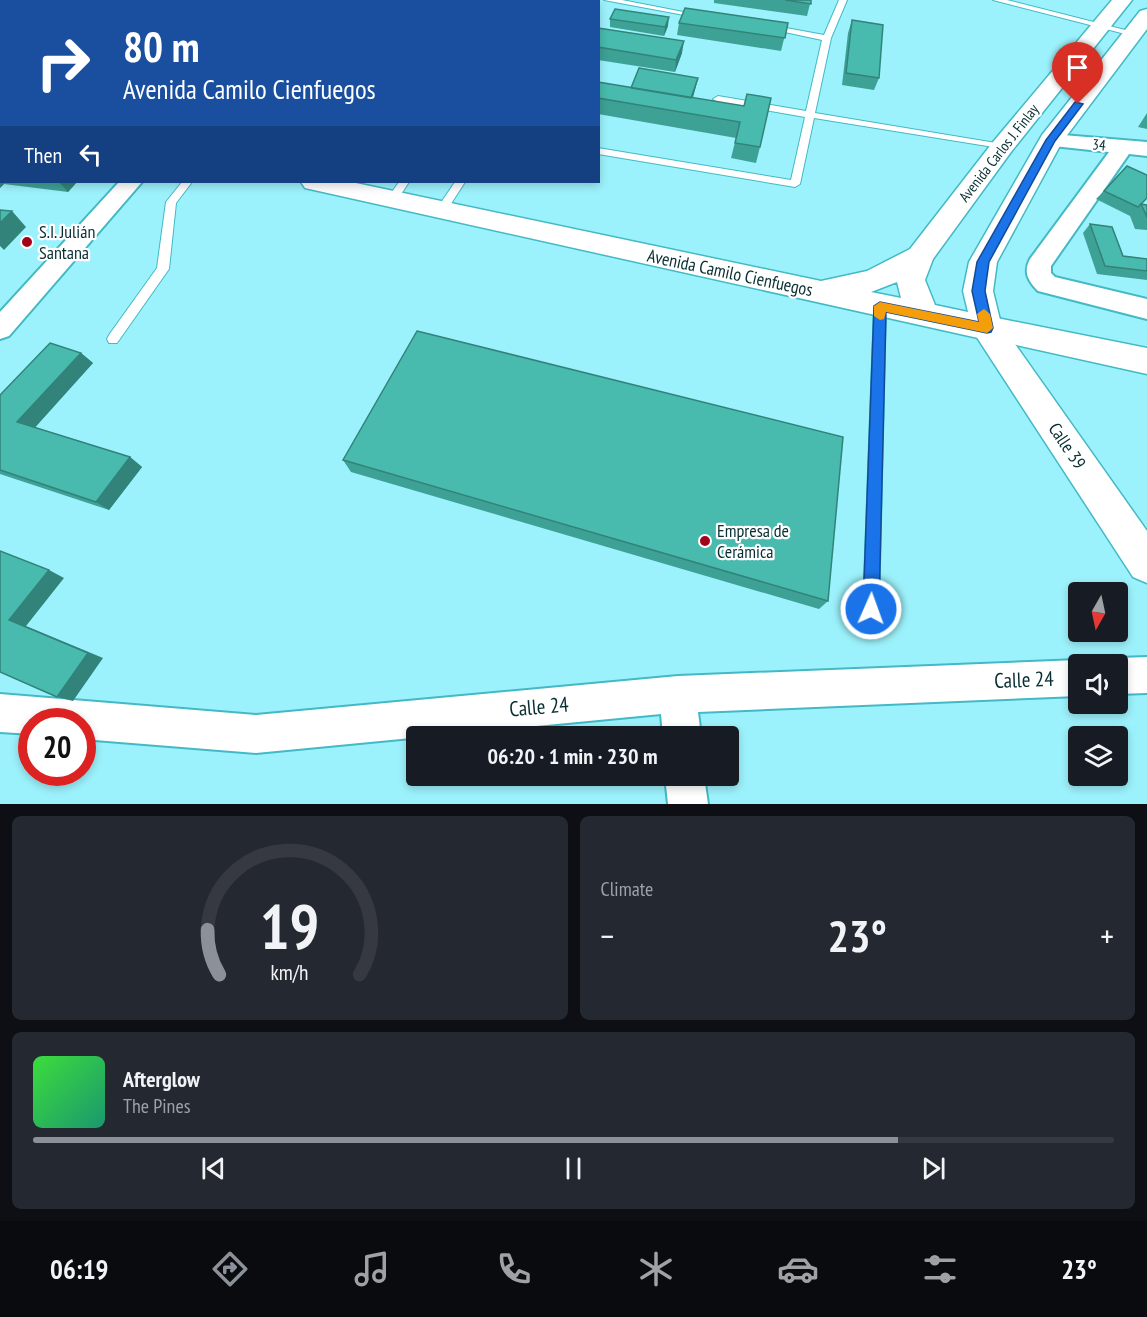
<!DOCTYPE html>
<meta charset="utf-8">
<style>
:root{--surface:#171b24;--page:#242831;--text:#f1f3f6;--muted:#9ea1a6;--line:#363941;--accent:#8c9099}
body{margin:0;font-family:"PT Sans Narrow",sans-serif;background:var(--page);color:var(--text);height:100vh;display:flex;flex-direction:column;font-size:22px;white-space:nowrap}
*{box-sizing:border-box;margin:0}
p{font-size:20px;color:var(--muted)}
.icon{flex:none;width:33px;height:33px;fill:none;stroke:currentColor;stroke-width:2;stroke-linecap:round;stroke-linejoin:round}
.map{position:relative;height:804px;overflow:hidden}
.sheet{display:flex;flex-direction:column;gap:12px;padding:12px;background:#0d0f14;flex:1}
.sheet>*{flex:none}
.hud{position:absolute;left:0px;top:0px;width:600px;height:183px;box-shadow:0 3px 9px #0003;background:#1a4fa0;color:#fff;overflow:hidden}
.needle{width:39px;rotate:189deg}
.fabs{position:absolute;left:1068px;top:582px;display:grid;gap:12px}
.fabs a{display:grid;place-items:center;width:60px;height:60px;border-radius:6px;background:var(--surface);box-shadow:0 3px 9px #0003;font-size:30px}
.speed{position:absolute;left:18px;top:708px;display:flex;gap:12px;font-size:30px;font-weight:700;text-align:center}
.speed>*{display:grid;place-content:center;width:78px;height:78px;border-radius:50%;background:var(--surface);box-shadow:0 3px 9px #0003;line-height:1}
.speed .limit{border:9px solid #d22;background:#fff;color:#111}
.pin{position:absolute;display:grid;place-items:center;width:51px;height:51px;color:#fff;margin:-62px -26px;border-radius:50% 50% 50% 0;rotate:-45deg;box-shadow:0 0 6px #0007}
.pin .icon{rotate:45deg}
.me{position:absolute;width:66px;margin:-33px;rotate:2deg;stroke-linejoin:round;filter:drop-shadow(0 0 4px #0008)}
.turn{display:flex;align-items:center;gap:21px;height:126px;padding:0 24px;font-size:27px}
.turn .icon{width:78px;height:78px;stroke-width:2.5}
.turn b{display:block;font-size:42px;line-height:51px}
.then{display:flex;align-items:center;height:57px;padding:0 24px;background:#0003;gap:12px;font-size:22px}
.big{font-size:45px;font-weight:700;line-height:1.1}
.sheet .card{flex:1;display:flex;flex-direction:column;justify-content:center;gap:9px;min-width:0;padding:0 21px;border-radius:9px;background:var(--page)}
.sheet .dial{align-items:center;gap:0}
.dial svg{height:156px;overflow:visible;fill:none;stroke:var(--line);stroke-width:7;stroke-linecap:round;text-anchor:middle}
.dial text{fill:var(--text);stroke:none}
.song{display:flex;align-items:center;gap:18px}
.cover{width:72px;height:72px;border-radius:9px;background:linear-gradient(135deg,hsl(120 70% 55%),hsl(160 70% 35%))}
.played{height:6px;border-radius:3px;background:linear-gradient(90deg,var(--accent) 80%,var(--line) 80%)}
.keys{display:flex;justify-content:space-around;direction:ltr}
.heat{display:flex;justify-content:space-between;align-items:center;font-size:33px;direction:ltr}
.sheet .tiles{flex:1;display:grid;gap:12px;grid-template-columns:1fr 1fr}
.card:last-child{grid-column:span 2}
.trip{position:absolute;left:406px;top:726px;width:333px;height:60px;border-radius:6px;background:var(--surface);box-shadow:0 3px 9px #0003;font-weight:700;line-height:60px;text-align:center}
.dock{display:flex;height:96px;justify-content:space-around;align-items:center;background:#090b0e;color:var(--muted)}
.dock .icon{width:42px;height:42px}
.dock .current{color:var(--accent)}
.dock b{font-size:27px;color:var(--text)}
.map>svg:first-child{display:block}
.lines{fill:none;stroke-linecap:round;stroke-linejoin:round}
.service-casing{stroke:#43b9c5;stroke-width:2}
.minor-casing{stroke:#43b9c5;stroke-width:4}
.tertiary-casing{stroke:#43b9c5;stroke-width:3}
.secondary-casing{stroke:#43b9c5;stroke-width:3}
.primary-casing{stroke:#43b9c5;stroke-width:3}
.service{fill:#fff;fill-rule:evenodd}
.minor{fill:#fff;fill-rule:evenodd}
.tertiary{fill:#fff;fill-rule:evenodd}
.secondary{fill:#fff;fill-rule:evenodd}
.primary{fill:#fff;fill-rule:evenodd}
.wall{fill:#3ea196}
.shaded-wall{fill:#32837a}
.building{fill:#48bbae;stroke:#32837a;stroke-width:1.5}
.route{fill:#1a73e8;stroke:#114b97;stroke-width:1.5}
.slow{fill:#f59e0b}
.poi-dot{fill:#a2051a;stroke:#fff;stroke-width:2}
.labels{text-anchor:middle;stroke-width:4.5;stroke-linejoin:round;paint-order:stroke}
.far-street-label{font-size:15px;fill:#082e32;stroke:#fff}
.poi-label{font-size:18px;fill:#082e32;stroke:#fff;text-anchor:start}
.street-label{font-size:18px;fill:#082e32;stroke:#fff}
.near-street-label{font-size:21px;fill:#082e32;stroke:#fff}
</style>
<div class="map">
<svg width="1147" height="804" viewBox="0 0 1147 804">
<rect width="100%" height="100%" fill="#9cf2fc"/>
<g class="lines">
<g class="service-casing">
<path id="service" d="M604,0H622L704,16L700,18Z
M839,0H847L831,38L815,113L1002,144L1006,145V149L814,118L800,184L795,187L598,154V148L791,180L805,117L718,102L713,99L718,96L806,111L822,40L766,28L770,25L824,35Z
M993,0H1007L1137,33L1133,36Z
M182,182H192L176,203L169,269L117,343H109L107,339L109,335L157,268L166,202Z
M399,182H409L396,202H388L387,199Z
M455,182H465L445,213H437L436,210Z
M880,301L886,306L879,609L877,615L871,617L865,615L863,609L874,306Z"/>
</g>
<g class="minor-casing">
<path id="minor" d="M111,0H128L110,2Z
M2,64V76L0,77V65Z
M1051,134L1147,142V156L1129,154L1051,266V273L1055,277L1147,299V319L1038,291C1028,281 1023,272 1030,259L1109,152L1044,145L1041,140L1044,135Z
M119,182H142L9,336L0,339V312Z
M1147,657V693L1118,694V664L1105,663L1118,658Z
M1078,660L1089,664H1078V696L698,712L701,736H663L661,714L256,753L82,739V722H32V734L0,732V694L256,715L678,676Z
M665,776H704L708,804H668Z"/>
</g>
<g class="tertiary-casing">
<path id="tertiary" d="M987,316L998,320L1147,531V583L1133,577L976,336L972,328L976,320Z"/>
</g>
<g class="secondary-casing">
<path id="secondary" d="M987,316L1147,348V374L976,336L972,328L976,320Z"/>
</g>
<g class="primary-casing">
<path id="primary" d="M1112,0H1132L1011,152L933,259L925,280L935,305L968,312L963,291L969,262L1042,135L1140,11L1147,9V29L1062,142L997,262L993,291L1002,328L998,336L987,340L314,190L305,188L301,182H351L821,281L867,271L910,249L993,142ZM897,282L901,298L871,292Z
M0,104H2V118H0Z"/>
</g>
<use href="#service" class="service"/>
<use href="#minor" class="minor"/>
<use href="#tertiary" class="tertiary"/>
<use href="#secondary" class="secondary"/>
<use href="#primary" class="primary"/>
</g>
<path class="wall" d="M313,0H348V1H313Z
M714,0H811L807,16L714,3Z
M610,19L668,26L664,36L610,27Z
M852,20L879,78L874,90L842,85L848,33Z
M679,23H788L781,51L677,35Z
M598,28L682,53L675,72L598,60Z
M698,78L693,98L744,106L760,147L756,163L731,158L736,138L598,114V82L631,88Z
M1147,113V129L1138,127Z
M0,139H2V182H77L68,192L4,184L0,188Z
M1104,191L1142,204L1147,205V230L1135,229L1130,216L1096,199Z
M1090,224L1123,256L1147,259V280L1097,274L1083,233Z
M81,353L93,363L35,427L130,457L142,467L109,510L0,474V395Z
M343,460L828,601L819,609L351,472Z"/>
<path class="shaded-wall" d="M669,17L668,26L664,36L665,27Z
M684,41L682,53L675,72L676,60Z
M698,78L696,86L689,109L690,100Z
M0,179L4,184L0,188Z
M59,182H77L68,192Z
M12,211L26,227L4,250L0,246V223Z
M81,353L93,363L31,432L17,422Z
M130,457L142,467L109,510L96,502Z
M49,570L64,578L26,626L103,658L73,701L57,697L9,620Z"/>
<path class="building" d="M475,0H506L504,2H473Z
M785,0H811V4Z
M685,8L788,23L785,38L679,23Z
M615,9L669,17L665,27L610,19Z
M852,20L883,25L879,78L846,73Z
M598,28L684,41L676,60L598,47Z
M639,68L698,78L691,98L631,88Z
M598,82L744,106L747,94L771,98L760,147L735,143L740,122L598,98Z
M0,139H2V170L0,169Z
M1127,166L1147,175V198L1138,207L1104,191Z
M1141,204L1147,205V217Z
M0,210L12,211L0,223Z
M1090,224L1112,227L1123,256L1147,259V271L1105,266Z
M417,331L843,437L828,601L343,460Z
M50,343L81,353L17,422L130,457L96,502L0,470V395Z
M0,551L49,570L9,620L88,653L57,697L0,672Z"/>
<path class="route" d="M1075,102L1083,104L1055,141L989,262L985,291L993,328L991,332L987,333L886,312L879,609L877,615L871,617L865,615L863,609L874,306L880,302L979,322L972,291L977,262L1046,140Z"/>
<path class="slow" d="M880,302L979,322L977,314L984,309L990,314L993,328L987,333L886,312L884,319L880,320L874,316V306Z"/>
<g class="poi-dot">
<circle cx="27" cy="242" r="6"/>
<circle cx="705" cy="541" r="6"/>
</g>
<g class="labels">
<g class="far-street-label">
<text transform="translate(1099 145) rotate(6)" y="5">34</text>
<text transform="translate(999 153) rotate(-52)" y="5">Avenida Carlos J. Finlay</text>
</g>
<g class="poi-label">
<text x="39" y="238">S.I. Julián<tspan x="39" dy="21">Santana</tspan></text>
<text x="717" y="537">Empresa de<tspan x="717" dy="21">Cerámica</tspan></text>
</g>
<g class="street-label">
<text transform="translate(730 273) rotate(12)" y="6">Avenida Camilo Cienfuegos</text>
<text transform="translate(1067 446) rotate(56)" y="6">Calle 39</text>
</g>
<g class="near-street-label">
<text transform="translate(1024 680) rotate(-2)" y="7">Calle 24</text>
<text transform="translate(539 707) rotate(-5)" y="7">Calle 24</text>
</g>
</g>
</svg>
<div class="fabs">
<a><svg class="needle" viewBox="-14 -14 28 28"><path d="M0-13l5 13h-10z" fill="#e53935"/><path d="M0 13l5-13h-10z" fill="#9ea1a6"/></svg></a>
<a><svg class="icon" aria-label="sound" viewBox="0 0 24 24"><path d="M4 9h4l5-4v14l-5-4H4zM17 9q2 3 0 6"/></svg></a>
<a><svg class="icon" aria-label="layers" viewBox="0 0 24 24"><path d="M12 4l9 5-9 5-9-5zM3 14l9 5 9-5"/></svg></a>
</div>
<div class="speed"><div class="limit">20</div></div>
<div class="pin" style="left:1078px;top:104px;background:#d93025"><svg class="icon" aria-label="arrive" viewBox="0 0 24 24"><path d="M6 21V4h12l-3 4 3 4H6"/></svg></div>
<svg class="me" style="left:871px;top:609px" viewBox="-20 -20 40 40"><circle r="17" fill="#1a73e8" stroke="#fff" stroke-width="3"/><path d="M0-11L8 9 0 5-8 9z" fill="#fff"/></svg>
<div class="trip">06:20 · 1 min · 230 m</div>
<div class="hud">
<div class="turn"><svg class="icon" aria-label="right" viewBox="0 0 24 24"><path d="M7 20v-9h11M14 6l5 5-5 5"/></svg><div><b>80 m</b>Avenida Camilo Cienfuegos</div></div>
<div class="then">Then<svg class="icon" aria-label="left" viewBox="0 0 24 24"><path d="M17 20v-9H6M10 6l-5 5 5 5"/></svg></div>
</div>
</div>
<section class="sheet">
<div class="tiles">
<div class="card dial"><svg viewBox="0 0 100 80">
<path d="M14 69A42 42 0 1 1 86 69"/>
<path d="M14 69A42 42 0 0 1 8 46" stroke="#8c9099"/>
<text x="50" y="56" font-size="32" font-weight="700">19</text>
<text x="50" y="72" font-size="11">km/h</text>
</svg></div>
<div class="card"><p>Climate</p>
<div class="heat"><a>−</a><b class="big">23°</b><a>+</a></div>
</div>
<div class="card">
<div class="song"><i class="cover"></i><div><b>Afterglow</b><p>The Pines</p></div></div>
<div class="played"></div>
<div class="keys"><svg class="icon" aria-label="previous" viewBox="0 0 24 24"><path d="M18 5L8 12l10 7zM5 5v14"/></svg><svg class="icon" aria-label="pause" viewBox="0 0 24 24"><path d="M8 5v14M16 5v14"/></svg><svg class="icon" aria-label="next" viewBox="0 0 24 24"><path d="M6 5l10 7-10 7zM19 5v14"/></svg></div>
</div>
</div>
</section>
<nav class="dock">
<b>06:19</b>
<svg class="icon current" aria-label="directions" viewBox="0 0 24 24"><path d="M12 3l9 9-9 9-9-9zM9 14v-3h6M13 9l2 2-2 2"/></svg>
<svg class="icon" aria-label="music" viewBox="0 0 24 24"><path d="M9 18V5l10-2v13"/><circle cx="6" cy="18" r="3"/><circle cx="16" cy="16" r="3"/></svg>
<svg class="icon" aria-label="phone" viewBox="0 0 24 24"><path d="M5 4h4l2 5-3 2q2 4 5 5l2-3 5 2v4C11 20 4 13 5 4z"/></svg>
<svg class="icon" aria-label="climate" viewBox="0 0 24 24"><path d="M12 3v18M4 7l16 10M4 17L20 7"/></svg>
<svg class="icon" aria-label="car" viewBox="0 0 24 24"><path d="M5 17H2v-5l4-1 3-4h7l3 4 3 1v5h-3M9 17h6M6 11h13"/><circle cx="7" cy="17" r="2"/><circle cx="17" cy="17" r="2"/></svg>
<svg class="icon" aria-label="filters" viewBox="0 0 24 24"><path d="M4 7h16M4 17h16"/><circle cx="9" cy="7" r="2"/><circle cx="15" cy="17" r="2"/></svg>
<b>23°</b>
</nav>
